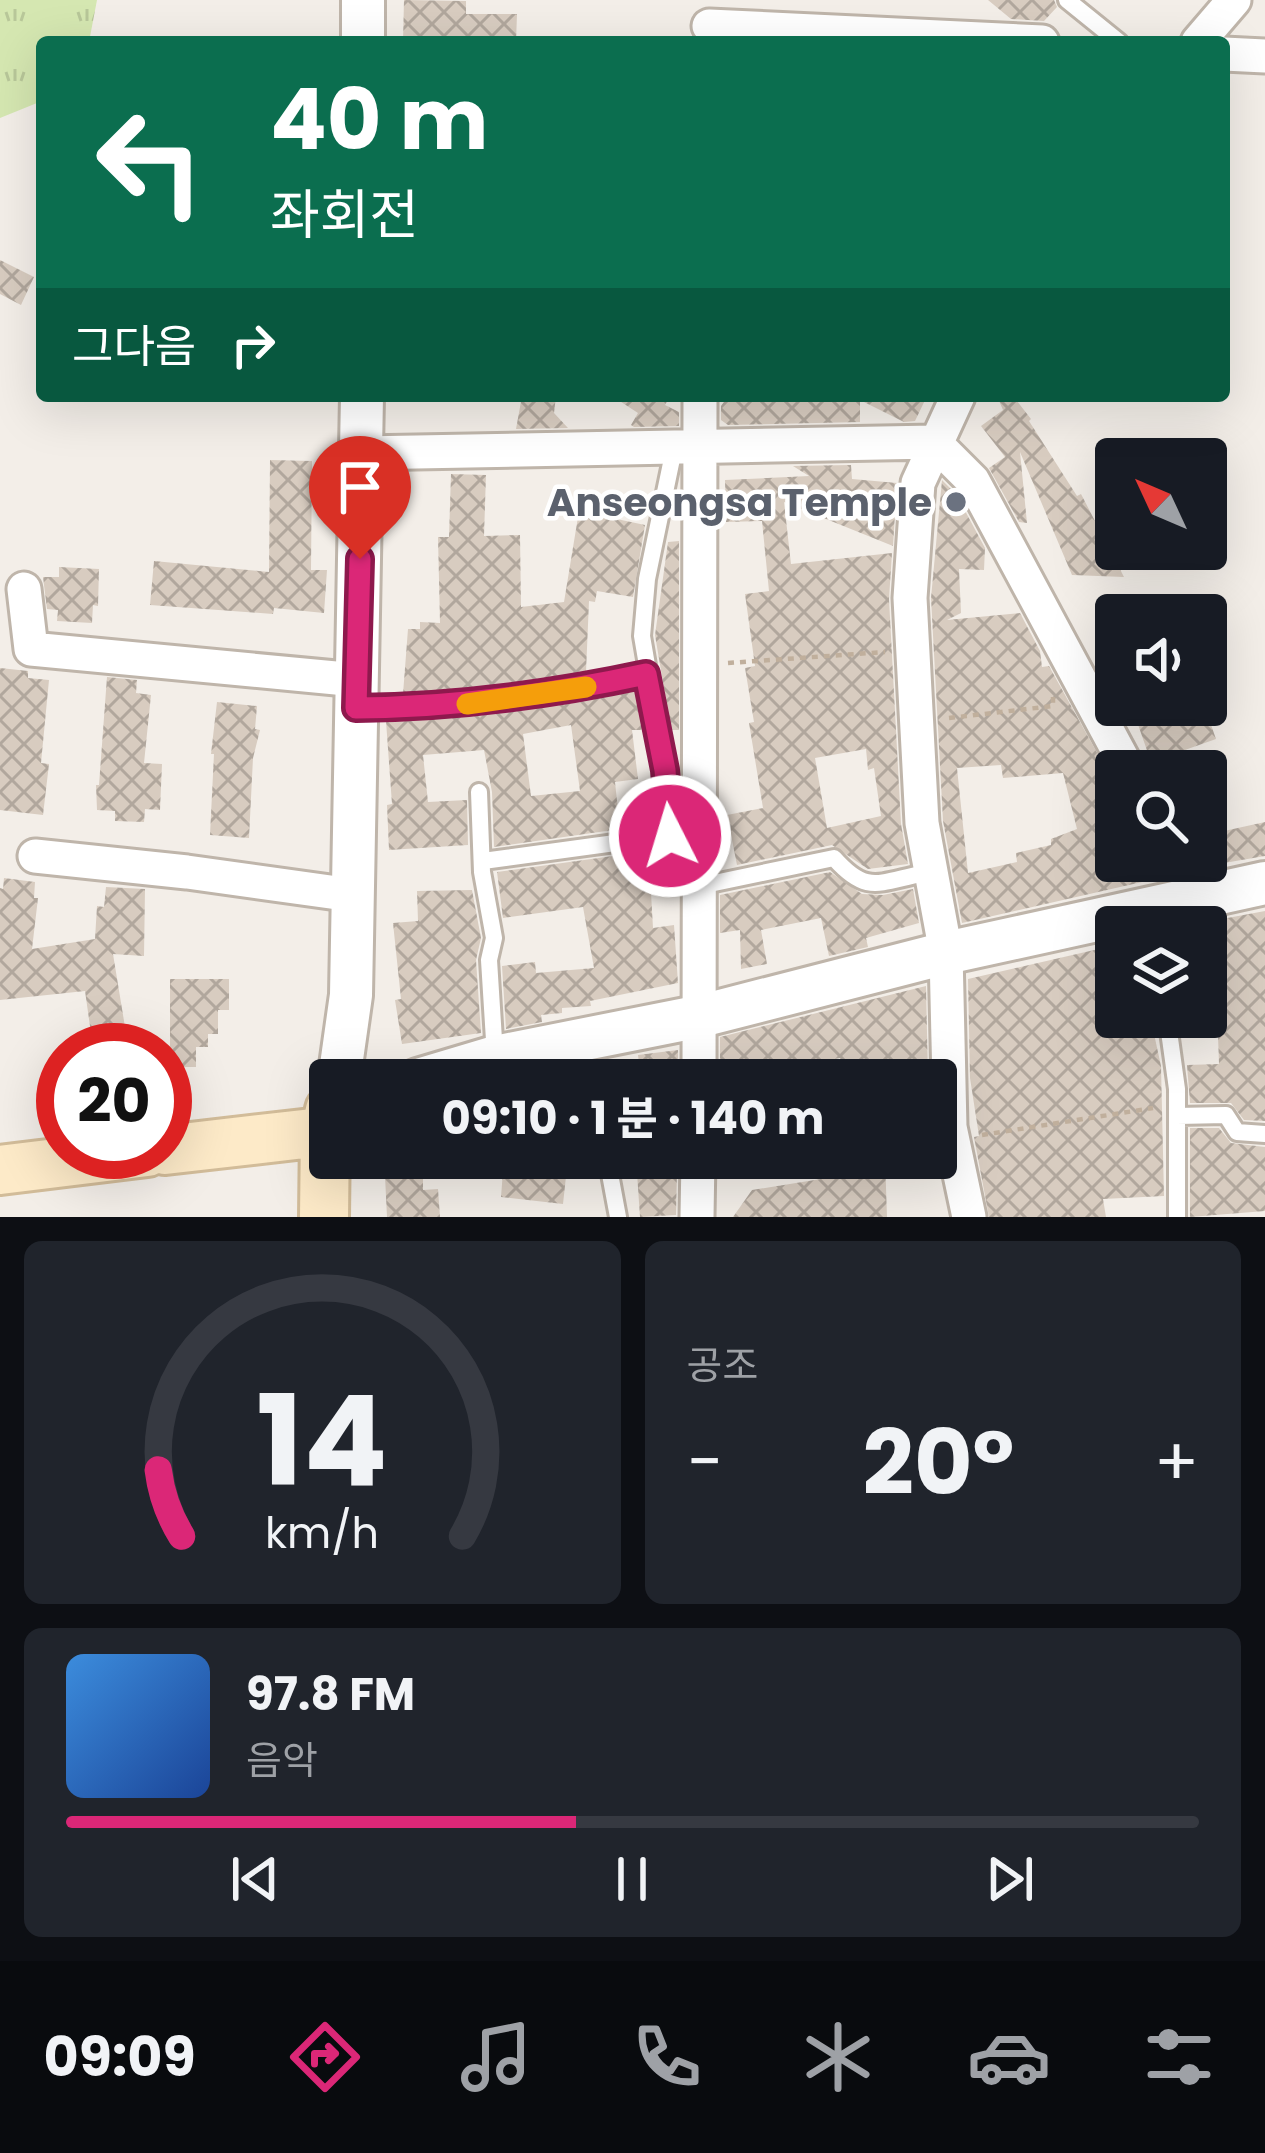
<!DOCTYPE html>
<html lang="ko">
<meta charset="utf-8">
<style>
:root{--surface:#171b24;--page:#20242c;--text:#f1f3f6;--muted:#9ea1a6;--line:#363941;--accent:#db2777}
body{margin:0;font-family:Poppins,"Noto Sans KR",sans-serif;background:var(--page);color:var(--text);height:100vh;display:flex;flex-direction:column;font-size:45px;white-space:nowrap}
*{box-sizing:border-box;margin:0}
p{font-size:39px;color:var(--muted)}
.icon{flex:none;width:66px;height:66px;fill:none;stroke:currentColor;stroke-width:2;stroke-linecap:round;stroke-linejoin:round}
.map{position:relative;height:1217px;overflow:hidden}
.panel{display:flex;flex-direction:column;gap:24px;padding:24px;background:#0d0f14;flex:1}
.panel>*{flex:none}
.top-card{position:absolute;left:36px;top:36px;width:1194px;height:366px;border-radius:12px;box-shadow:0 12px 48px #0002;background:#0b6e4f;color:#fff;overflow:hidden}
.needle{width:78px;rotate:314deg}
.controls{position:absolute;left:1095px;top:438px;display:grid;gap:24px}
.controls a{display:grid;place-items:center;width:132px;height:132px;border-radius:12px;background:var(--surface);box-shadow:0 12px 48px #0002;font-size:60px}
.speed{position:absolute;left:36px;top:1023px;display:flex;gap:24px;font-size:60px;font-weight:700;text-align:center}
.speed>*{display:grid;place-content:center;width:156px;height:156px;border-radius:50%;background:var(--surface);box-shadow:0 12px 48px #0002;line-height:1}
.speed .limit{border:18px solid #d22;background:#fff;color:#111}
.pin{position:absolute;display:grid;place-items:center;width:102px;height:102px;color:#fff;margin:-123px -51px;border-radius:50% 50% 50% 0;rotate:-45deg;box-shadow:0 0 12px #0007}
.pin .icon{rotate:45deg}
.me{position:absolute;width:132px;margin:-66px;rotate:355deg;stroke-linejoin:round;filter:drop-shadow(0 0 9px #0008)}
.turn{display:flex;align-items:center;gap:42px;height:252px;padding:0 36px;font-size:54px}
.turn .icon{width:156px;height:156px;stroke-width:2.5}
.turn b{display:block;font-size:84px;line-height:102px}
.then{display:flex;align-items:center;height:114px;padding:0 36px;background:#0003;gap:24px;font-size:45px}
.big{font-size:90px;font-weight:700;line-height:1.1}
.panel .card{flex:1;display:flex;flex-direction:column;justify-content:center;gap:18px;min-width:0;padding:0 42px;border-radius:18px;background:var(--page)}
.panel .dial{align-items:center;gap:0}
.dial svg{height:312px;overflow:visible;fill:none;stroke:var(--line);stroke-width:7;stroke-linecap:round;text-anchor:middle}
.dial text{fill:var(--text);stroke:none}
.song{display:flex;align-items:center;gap:36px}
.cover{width:144px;height:144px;border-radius:18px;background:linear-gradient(135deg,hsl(210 70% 55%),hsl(220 70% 35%))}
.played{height:12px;border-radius:6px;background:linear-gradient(90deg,var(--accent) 45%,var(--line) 45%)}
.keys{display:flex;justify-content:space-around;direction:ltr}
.heat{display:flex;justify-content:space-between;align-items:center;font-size:66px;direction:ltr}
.panel .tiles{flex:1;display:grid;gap:24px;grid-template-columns:1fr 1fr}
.card:last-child{grid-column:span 2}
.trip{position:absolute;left:309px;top:1059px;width:648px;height:120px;border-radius:12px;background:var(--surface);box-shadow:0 12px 48px #0002;font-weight:700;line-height:120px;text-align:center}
.tabs{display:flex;height:192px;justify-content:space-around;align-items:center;background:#090b0e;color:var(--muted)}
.tabs .icon{width:84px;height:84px}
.tabs .active{color:var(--accent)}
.tabs b{font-size:54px;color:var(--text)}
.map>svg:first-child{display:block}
.park{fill:url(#park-tufts)}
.building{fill:url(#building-cross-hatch);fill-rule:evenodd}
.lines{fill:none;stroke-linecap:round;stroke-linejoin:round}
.service-casing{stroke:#bfb5aa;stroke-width:22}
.minor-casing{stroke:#bfb5aa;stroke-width:39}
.tertiary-casing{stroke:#bfb5aa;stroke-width:48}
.secondary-casing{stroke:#d2bc99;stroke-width:54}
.path{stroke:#c0af9c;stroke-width:4.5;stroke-dasharray:6 6;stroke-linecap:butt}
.service{stroke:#fff;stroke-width:16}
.minor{stroke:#fff;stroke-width:33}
.tertiary{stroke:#fff;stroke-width:42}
.secondary{stroke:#fdeac8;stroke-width:48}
.route-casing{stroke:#8e194d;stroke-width:30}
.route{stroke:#db2777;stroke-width:21}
.slow{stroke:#f59e0b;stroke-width:21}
.worship-dot{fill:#6b7280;stroke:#fff;stroke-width:4.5}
.labels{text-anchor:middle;stroke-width:9;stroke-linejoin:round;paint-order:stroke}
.worship-label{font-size:39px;font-weight:bold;fill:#5b616d;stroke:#fff;text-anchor:end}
</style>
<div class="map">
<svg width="1265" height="1217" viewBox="0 0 1265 1217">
<defs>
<pattern id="park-tufts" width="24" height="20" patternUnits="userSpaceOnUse" patternTransform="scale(3)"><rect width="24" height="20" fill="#d5e7b1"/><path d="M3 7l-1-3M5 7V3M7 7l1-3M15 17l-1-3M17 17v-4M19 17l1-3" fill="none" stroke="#b8c799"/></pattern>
<pattern id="building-cross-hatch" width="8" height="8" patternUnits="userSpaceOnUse" patternTransform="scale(3)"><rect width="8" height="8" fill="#d8ccc0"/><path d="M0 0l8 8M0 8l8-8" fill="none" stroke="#b1a79d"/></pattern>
</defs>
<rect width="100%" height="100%" fill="#f3eee8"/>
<path class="park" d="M0,0H97L89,42H42V101L0,118Z"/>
<path class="building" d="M404,0L466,1V14H517L516,42H403Z
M988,0H1054L1057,7L1044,21L1011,19Z
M0,260L34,277L21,305L0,294Z
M522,396H556L554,413L568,428L516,429Z
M612,396H670L665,405L679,412V426L634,427L631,425L638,413Z
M728,396H927L915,421L904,422L860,400V422L728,425L721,420V406Z
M997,396H1013L1031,419L1029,421L1077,496L1081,494L1124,577L1072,575L1020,452L1027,523L1019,522L989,468L1005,457L981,426L1003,410Z
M270,460L312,461L311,570H327L324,613L274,608L273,614L150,605L154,561L269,572Z
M851,465L852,479L897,483L893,546L784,502L791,564L892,553L889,599L901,824L908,864L868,869L832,845L737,865L727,815L763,808L749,723L754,722L745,668L755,666L745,594L769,591L762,521L726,522L725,480L809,476L793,466ZM866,749L868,770L874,768L881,816L827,828L815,758Z
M451,474L486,475L484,536L520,535L521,607L564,602L579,511L645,525L633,597L597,591L595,602L589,601L586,672L501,685L403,694L408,629H420V622L440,623L438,537H449Z
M942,480L956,494L985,548L984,570L959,569L961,613L947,620L1020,613L1040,651L1042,667L1049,666L1116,787V861H1137L1142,882L962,923L943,821L931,598ZM1001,765L1003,778L1063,773L1077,829L1051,839V845L1016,853L1017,862L968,873L957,768Z
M679,541V730H671L655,635L668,542Z
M59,567L99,569L98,606L93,605L92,623L57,621L58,610L47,609L43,577H59Z
M0,668L28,671V678L49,680L41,763L49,764L43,815L0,810Z
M107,677L137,680L136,693L151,695L144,763L162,764L160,810L145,809L144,822L115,821V811L97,810L96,785H99Z
M638,689L645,730H632L638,779L615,782L620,829L494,847L492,792L484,750L423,755L428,802L467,800L468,845L389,850L387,805L392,804L386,721L504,711ZM571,725L580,791L531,796L523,734Z
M217,702L257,706L255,729L260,730L253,758L249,838L210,835L214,754H211Z
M1147,705H1204L1216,739L1151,762L1133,710Z
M1265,822V856L1224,863L1206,854V835Z
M642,852L649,857L653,928L674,925L678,983L590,1001L591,1006L562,1008V1013L541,1015L542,1022L506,1029L502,966L535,962L536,973L594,968L583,907L503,918L497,872Z
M830,872L862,894L883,895L913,889L919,923L866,938L868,947L829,956L821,918L761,930L767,964L741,969L740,930L720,933V895Z
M4,878L35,882L34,898H38L32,949L95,939L97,906L104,907L106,887L145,889L144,956L113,954L125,1027L91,1033L85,991L0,1000V888L3,889Z
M472,890L481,938L476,960L481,1033L402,1044L395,1000L401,999L393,923L418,921L417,891Z
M1265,911V1121L1244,1120L1231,1103H1190L1187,1065L1219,1064L1217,1007L1206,1008V922Z
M1116,945V1025L1151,1020L1161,1066L1164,1196L1103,1199L1106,1217H989L974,1137L979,1136L970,1078L968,979Z
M170,979H229V1010H218V1034H208V1047H196V1067H170Z
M926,986L928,1078L843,1080L840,1058L720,1080V1037Z
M678,1050V1080H641L638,1055Z
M1190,1128H1219L1231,1143L1265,1147V1211L1190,1217Z
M504,1158H568L563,1204L501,1197Z
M636,1158H672L677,1171L676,1215L640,1217Z
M828,1158H885L887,1217H733L752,1190L827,1178Z
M423,1175V1190L438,1189L440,1217H387L385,1176Z"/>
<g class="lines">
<g class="service-casing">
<path id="service" d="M1067,0L1119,42
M357,708C456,707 549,694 646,674
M479,792L482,872L494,938L489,960L495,1056
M670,836L665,770L642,636L647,579L674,449
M483,861L681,834
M700,886L834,858C866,894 877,883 921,874L929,862
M1167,1017L1177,1089V1217
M1177,1116L1226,1115L1237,1132L1265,1134
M607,1158L618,1217"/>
</g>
<g class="minor-casing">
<path id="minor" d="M709,26L1042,42
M1198,42L1234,0
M1224,54L1265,56
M958,396L918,483L910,598L922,823L946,953L950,1127L969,1217
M362,453L934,442L973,481L1129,771
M24,589L31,649L357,680
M35,856L187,872L352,895
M1180,861L1200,896
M699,1080L700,396
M697,1217L698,1158"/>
</g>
<g class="tertiary-casing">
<path id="tertiary" d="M363,42V0
M339,1080L351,995L362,396
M418,1080L495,1057L701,1016L946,953L1265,883"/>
</g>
<g class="secondary-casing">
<path id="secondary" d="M165,1150L330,1131
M0,1170L147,1152
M324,1217L325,1133L330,1110"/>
</g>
<path class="path" d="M728,663L885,652
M949,718L1053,706V697
M982,1135L1153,1108"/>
<use href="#service" class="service"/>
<use href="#minor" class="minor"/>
<use href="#tertiary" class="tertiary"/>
<use href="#secondary" class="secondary"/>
</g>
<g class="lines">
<g class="route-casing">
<path id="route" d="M360,559L356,708C455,707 549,695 646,674L665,770L670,836"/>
</g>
<use href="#route" class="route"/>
<path class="slow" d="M467,704L586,687"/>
</g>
<circle class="worship-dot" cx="956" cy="502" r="12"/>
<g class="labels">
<g class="worship-label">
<text x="932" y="516">Anseongsa Temple</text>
</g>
</g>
</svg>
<div class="controls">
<a><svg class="needle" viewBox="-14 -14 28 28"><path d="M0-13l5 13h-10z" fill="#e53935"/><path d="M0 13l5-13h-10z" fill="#9ea1a6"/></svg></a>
<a><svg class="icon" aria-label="sound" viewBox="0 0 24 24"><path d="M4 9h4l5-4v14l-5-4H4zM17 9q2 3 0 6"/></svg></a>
<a><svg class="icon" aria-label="search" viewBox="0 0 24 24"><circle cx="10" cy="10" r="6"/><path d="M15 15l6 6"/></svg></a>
<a><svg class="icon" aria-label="layers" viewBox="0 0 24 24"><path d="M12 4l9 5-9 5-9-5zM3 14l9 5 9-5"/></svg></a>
</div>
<div class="speed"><div class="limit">20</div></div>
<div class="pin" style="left:360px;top:559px;background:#d93025"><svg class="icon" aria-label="arrive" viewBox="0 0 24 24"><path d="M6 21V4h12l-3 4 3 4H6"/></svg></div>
<svg class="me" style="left:670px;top:836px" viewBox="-20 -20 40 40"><circle r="17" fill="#db2777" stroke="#fff" stroke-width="3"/><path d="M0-11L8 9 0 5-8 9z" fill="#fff"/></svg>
<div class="trip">09:10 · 1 분 · 140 m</div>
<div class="top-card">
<div class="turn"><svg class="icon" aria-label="left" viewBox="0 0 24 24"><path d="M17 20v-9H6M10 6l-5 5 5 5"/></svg><div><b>40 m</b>좌회전</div></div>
<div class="then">그다음<svg class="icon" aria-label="right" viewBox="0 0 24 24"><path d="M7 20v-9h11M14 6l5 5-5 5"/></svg></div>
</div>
</div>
<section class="panel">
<div class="tiles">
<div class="card dial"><svg viewBox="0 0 100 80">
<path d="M14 69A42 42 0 1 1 86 69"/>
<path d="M14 69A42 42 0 0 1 8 52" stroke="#db2777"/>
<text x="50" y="56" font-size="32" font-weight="700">14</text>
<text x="50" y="72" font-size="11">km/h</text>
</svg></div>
<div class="card"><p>공조</p>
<div class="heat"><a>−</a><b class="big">20°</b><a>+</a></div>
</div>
<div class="card">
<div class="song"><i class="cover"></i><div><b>97.8 FM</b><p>음악</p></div></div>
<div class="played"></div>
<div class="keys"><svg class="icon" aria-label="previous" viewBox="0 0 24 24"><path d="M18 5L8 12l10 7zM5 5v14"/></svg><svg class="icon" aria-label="pause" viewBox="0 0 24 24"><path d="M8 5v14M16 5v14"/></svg><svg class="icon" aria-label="next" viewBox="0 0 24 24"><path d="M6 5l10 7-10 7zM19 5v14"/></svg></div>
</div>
</div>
</section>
<nav class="tabs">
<b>09:09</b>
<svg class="icon active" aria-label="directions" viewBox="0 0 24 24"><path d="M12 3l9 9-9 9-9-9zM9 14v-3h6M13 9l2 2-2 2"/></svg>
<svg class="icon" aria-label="music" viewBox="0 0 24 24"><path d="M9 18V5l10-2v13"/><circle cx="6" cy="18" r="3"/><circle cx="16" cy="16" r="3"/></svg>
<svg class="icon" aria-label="phone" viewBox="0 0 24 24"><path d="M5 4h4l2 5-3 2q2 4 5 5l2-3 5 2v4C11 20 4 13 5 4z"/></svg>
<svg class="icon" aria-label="climate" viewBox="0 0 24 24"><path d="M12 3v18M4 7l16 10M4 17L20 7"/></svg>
<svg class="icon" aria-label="car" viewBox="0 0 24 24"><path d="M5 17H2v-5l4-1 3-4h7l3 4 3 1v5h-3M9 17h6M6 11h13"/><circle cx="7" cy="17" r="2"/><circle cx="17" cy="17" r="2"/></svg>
<svg class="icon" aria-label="filters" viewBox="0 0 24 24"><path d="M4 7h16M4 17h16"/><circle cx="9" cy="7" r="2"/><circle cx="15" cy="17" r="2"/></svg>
</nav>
